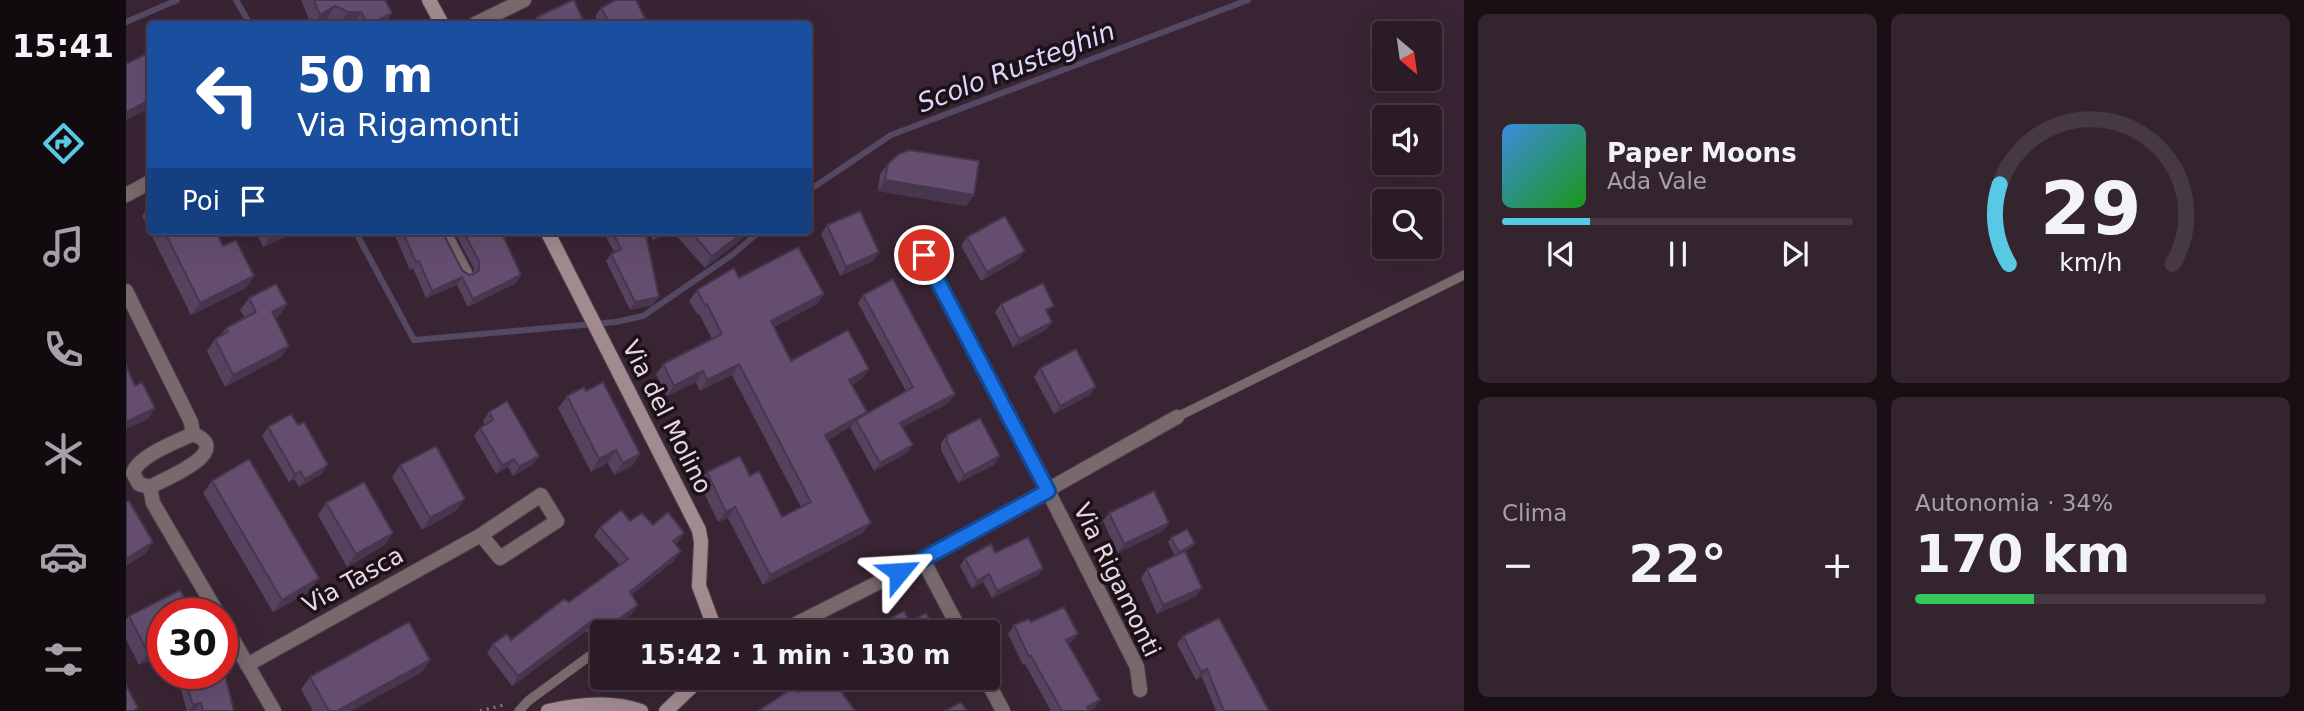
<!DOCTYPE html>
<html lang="it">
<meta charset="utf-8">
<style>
:root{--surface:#2b1b26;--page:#33242e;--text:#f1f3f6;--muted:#a6a1a7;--line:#473943;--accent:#58c9e4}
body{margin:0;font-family:"DejaVu Sans",sans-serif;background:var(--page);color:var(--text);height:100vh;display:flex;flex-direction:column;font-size:26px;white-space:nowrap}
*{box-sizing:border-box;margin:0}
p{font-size:23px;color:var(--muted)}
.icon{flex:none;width:38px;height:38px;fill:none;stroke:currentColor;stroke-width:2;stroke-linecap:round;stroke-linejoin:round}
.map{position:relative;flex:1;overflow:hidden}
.panel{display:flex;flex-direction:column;gap:14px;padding:14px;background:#180f15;width:840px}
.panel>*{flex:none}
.guide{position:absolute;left:21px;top:21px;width:665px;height:214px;border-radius:7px;box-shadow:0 7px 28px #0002,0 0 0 2px var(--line);background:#1a4fa0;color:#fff;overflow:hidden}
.needle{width:46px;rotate:151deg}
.controls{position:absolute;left:1246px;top:21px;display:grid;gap:14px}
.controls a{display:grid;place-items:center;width:70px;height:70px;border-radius:7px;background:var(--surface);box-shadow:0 7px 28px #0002,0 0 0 2px var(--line);font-size:35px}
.speed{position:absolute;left:21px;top:598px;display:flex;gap:14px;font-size:35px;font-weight:700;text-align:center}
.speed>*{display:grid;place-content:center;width:91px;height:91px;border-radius:50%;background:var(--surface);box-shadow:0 7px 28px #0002,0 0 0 2px var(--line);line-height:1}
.speed .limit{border:10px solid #d22;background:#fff;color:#111}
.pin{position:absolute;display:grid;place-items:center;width:60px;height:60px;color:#fff;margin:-30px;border:4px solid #fff;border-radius:50%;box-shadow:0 2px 7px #0007}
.me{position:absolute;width:77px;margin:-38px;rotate:63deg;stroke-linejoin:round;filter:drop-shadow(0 0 5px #0008)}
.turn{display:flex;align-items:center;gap:24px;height:147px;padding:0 35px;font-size:32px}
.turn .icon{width:91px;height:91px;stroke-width:2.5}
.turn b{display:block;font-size:49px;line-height:60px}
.then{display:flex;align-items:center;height:66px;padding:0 35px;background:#0003;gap:14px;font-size:26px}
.big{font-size:52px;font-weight:700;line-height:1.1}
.panel .card{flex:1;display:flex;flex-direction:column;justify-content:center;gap:10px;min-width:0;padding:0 24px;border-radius:10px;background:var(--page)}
.panel .dial{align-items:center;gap:0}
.dial svg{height:182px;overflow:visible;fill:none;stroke:var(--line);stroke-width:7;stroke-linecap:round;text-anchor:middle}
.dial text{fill:var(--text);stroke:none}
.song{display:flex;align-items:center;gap:21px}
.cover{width:84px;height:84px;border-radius:10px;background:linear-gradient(135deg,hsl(210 70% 55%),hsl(120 70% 35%))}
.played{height:7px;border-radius:4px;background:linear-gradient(90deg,var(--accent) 25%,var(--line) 25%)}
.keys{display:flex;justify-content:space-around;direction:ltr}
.heat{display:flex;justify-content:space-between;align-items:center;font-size:38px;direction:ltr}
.charge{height:10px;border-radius:5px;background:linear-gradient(90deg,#34c759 34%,var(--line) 0)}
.panel .tiles{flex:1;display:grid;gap:14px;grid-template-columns:repeat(2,1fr)}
.trip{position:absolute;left:464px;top:620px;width:410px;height:70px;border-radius:7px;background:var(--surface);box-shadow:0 7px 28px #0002,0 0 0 2px var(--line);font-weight:700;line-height:70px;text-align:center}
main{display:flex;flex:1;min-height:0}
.dock{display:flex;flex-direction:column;width:126px;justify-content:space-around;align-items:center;background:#110b0f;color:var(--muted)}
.dock .icon{width:49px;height:49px}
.dock .on{color:var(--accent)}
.dock b{font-size:32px;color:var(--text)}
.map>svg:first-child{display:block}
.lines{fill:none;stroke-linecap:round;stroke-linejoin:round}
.stream{stroke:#534962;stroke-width:6}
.lane-casing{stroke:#55414f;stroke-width:10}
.street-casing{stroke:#55414f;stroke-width:16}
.secondary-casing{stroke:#55414f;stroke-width:16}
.path{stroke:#83717e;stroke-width:3.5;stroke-dasharray:2 5;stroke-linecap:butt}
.lane{stroke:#77696c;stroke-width:9}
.street{stroke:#77696c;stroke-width:14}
.secondary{stroke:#a18b8f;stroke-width:14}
.wall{fill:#56425f}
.shaded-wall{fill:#46364e}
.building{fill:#644d6f;stroke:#46364e;stroke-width:2}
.route-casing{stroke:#114b97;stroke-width:18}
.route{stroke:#1a73e8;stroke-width:12}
.labels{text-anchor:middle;stroke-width:7;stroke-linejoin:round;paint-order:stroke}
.street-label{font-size:24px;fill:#e6d7e1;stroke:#1b1117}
.water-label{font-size:26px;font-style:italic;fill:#dbd7fe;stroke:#1b1117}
</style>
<main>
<nav class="dock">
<b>15:41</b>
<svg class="icon on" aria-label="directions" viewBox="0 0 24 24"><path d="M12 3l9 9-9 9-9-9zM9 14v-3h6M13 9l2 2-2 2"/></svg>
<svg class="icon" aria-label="music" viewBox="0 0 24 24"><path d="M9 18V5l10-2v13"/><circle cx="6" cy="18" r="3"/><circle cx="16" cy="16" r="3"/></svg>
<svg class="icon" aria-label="phone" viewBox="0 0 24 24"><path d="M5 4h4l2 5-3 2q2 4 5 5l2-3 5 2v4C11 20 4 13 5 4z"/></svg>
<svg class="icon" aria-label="climate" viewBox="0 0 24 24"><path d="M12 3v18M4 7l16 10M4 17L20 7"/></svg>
<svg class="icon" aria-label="car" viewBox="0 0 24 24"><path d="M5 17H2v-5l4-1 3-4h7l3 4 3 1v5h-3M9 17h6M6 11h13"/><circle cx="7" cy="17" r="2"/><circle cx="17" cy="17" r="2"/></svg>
<svg class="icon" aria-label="filters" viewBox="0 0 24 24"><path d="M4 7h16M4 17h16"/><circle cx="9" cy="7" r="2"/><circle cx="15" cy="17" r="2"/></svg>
</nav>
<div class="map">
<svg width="1338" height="711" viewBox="0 0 1338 711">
<rect width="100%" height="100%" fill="#392433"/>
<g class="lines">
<path class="stream" d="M110,0L124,24
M0,22L51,0
M682,191L765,135L1122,0
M229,231L288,340L490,322L517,316L606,255L634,231"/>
<g class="lane-casing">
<path id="lane" d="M1051,417L1338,275
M393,711L402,701L469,652"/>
</g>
<g class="street-casing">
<path id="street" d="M349,24L398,0
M0,195L24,182
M317,231L339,273
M798,255L922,491L1011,667L1014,690
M0,291L65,422L67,434
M24,487L27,503L92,614
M24,487L13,484L7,473C12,456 50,442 67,434
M24,487C38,479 110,451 67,434
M797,560L835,632
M96,621L148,711
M654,632L797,560L1051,417
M121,665L355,535L415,495L431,521L374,558L355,535
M859,677L877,711"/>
</g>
<g class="secondary-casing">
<path id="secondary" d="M303,0L316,24
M421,231L573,530L575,542L573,586L590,632
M422,711C452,704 485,700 515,711
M540,711L576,677"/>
</g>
<path class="path" d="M354,711L381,704"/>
<use href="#lane" class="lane"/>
<use href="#street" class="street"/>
<use href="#secondary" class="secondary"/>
</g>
<path class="wall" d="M175,0H259L266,13L258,24H213L201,18L190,24H185Z
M475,8L519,18L515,24H473L469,16Z
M411,17L459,24H406Z
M762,164L848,195L840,206L752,191L754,174Z
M24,203V231H90L120,288L65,315L16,216Z
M701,225L753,252L747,261L714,276L695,234Z
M130,231H172L137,247Z
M267,231H316L336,270L343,275L347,274L348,269L328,231H375L395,275L390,283L342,307L331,285L300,298L287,268L284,270Z
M477,231H519L527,305L504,310L480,261L485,254L488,252Z
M522,231H626L579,268L546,231L527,240Z
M841,237L893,259L855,281L835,246Z
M613,278L698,294L691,304L648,327L665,361L736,379L726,385L740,414L780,391L732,303L737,295L824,402L777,427L781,453L748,471L724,427L702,440L737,533L637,585L602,518L592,522L573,482L581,472L624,476L656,517L675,507L606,375L574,391L570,382L541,396L530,374L537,364L586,339L573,314L572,315L563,301L571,290Z
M123,298L161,304L153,316L149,318L155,357L99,387L81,351L89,339L94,336L100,328L119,318L114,310Z
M875,304L922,315L920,330L887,347L869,312Z
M914,368L964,395L928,414L908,377Z
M460,391L514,454L506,466L488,475L482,463L465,472L432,408L441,396Z
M363,412L413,456L407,464L387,476L382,467L370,474L348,436L354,428L359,425L357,421Z
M142,427L196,474L173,487L168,479L163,482L136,436Z
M821,435L868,465L832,483L815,450V443Z
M274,465L330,511L296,530L266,477Z
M86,481L185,591L147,612L77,493Z
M200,503L259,545L221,567L192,515Z
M983,513L1043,523L1037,531L992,553L977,521Z
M504,521L527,525L552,542L549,544V560L505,595L506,614L481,632H476V636L468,642L460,631L386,686L361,653L367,644L385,640L443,602L494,565L468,536L474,527Z
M1045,538L1066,547L1058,552L1076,588L1070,596L1031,614L1015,578L1021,569L1049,556L1042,542Z
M869,553L917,568L912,575L866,598L857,582L846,589L834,566L839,558Z
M3,616L37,653L13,665L0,639V620Z
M784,622L811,632H748L753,625Z
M905,622L946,642L942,644L968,709L964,711H925L899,664L897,665L882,634L888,625Z
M1057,636L1143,711H1090L1076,677L1070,680L1051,644Z
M304,660L296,672L225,711H187L175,689L184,677Z
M59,679L108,711H61L54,686Z"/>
<path class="shaded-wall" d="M209,6L201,18L190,24H188L194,15Z
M222,12H235L227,24H213Z
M266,13L258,24H245Z
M519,18L515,24H507Z
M24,100V108L0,120V112Z
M759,180L848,195L840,206L752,191Z
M160,231H172L137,247L143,239Z
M534,231H546L527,240Z
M619,231H626L579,268L586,256Z
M899,251L893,259L855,281L861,272Z
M753,252L747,261L714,276L720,267Z
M395,275L390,283L342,307L347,299Z
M128,276L120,288L65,315L74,303Z
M336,277L331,285L300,298L306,291Z
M698,294L691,304L638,332L645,321Z
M533,297L527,305L504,310L509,302Z
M161,304L153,316L138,324L146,312Z
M926,322L920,330L887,347L893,339Z
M163,346L155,357L99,387L107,375Z
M613,364L606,375L574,391L581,380Z
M743,369L736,379L716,390L723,380Z
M577,371L570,382L541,396L548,386Z
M970,387L964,395L928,414L934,406Z
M829,394L824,402L769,431L774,423Z
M29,408L22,419L0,429V422Z
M741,412L734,422L730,420L724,427L692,445L699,435Z
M787,445L781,453L748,471L754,463Z
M490,450L482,463L465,472L473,459Z
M514,454L506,466L488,475L497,463Z
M413,456L407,464L387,476L393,467Z
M874,456L868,465L832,483L838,475Z
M388,459L382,467L370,474L376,465Z
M202,465L196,474L173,487L179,479Z
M174,471L168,479L163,482L169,474Z
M339,499L330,511L296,530L304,518Z
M609,507L602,518L592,522L600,512Z
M745,523L737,533L637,585L644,575Z
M1043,523L1037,531L992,553L998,544Z
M267,533L259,545L221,567L230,554Z
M558,533L552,542L541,550L547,541Z
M27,542L19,554L0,566V559Z
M1069,543L1066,547L1050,557L1053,552Z
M555,551L549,560L497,602L504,592Z
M917,568L912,575L866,598L871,591Z
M863,574L857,582L846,589L851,581Z
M193,578L185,591L147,612L156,600Z
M1076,588L1070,596L1031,614L1037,605Z
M512,605L506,614L481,632H476V636L468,642L474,633Z
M466,621L460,631L386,686L392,676Z
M952,634L946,642L934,648L940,640Z
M37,645V653L13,665L22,653Z
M304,660L296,672L225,711H211Z
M1081,669L1076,677L1070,680L1075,672Z
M974,700L968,709L964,711H958L961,707Z
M75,703L69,710L63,711L67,705Z"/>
<path class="building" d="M188,0H259L266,13L245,24H242L235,12H222L209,6L194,15Z
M447,0H448L459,24H415L411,17Z
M490,0H510L519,18L507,24H484L475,8Z
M24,52V100L0,112V64Z
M783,150L853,161L848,195L759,180L762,164L773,154Z
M734,211L753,252L720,267L701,225Z
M879,216L899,251L861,272L841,237Z
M38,231H90L97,246L110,240L128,276L74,303Z
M140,231H160L143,239Z
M276,231H316L336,270L343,275L348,274L353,270V261L337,231H375L395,275L347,299L336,277L306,291L293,261L290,262Z
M486,231H519L533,297L509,302L485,254L495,249Z
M564,231H619L586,256Z
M672,247L698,294L645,321L665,361L722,330L743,369L723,380L741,412L699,435L745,523L644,575L609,507L600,512L581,472L614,456L624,476L633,471L656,517L685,502L613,364L581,380L577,371L548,386L537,364L596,334L581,304L579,305L571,290L608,268L613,278Z
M767,279L829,394L774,423L787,445L754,463L730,420L787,387L737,295Z
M917,283L928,306L920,310L926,322L893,339L875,304Z
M150,284L161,304L146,312L163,346L107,375L89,339L102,332L100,328L130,312L123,298Z
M950,349L970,387L934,406L914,368Z
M0,365L9,386L16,382L29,408L0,422Z
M477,382L514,454L497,463L490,450L473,459L441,396L458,387L460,391Z
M381,401L413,456L393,467L388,459L376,465L354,428L367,420L363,412Z
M165,414L172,425L178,422L202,465L179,479L174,471L169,474L142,427Z
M854,418L874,456L838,475L821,442V435Z
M310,446L339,499L304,518L274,465Z
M123,459L193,578L156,600L86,481Z
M238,482L267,533L230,554L200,503Z
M1028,491L1043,523L998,544L983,513Z
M3,501L27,542L0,559V502Z
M495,510L504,521L516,513L527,525L542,512L558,533L547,541L555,551L504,592L512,605L474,633L466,621L392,676L367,644L381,634L385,640L438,599L443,602L502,559L474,527Z
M1061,529L1069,543L1053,552L1045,538Z
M902,537L917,568L871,591L863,574L851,581L839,558L865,544L869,553Z
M1059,551L1076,588L1037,605L1021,569Z
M54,590L67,614H37V645L22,653L3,616Z
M938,607L952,634L940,640L974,700L961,707L963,711H936L905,656L903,657L888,625L903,619L905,622Z
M778,611L784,622L800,613L811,632H756L753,625Z
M1093,618L1143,711H1098L1081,669L1075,672L1057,636Z
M283,622L304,660L211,711H203L184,677Z
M97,667L108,711H77L75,703L67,705L59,679L75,674H96Z
M700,677H705L729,711H632L668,687L672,692Z
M0,685L12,708L7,711H0Z
M835,702L841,711H819Z"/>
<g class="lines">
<g class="route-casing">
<path id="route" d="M773,572L922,491L798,255"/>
</g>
<use href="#route" class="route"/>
</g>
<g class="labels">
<g class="street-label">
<text transform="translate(541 417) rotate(63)" y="8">Via del Molino</text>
<text transform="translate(227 580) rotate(-29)" y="8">Via Tasca</text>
<text transform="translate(991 580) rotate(64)" y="8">Via Rigamonti</text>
</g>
<g class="water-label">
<text transform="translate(890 67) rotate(-21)" y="9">Scolo Rusteghin</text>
</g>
</g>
</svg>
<div class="controls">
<a><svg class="needle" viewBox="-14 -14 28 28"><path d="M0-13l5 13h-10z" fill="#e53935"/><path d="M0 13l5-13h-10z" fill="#a6a1a7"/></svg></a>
<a><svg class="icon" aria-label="sound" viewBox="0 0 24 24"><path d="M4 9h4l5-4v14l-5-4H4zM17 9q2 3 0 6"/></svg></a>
<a><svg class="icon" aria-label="search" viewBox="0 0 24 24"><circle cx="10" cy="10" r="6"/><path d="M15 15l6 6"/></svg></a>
</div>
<div class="speed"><div class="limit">30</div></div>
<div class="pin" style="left:798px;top:255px;background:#d93025"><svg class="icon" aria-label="arrive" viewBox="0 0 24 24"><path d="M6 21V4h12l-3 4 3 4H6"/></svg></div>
<svg class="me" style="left:773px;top:572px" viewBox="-20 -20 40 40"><path d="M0-17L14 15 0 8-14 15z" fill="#1a73e8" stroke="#fff" stroke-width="4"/></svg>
<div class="trip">15:42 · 1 min · 130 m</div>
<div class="guide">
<div class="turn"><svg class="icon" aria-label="left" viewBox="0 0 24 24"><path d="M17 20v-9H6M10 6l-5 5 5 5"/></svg><div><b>50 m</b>Via Rigamonti</div></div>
<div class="then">Poi<svg class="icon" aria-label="arrive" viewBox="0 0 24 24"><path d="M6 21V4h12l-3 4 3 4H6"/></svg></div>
</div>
</div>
<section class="panel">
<div class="tiles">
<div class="card">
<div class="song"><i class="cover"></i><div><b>Paper Moons</b><p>Ada Vale</p></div></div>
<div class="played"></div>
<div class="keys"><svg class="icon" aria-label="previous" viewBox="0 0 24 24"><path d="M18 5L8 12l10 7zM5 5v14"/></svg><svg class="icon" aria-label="pause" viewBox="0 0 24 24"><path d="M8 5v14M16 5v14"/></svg><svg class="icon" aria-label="next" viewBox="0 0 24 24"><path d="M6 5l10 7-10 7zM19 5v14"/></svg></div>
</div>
<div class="card dial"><svg viewBox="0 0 100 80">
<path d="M14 69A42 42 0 1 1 86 69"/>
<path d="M14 69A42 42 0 0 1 10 34" stroke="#58c9e4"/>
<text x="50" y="56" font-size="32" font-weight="700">29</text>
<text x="50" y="72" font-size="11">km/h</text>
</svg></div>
<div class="card"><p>Clima</p>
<div class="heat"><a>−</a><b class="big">22°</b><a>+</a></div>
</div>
<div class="card"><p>Autonomia · 34%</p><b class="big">170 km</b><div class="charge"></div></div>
</div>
</section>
</main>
